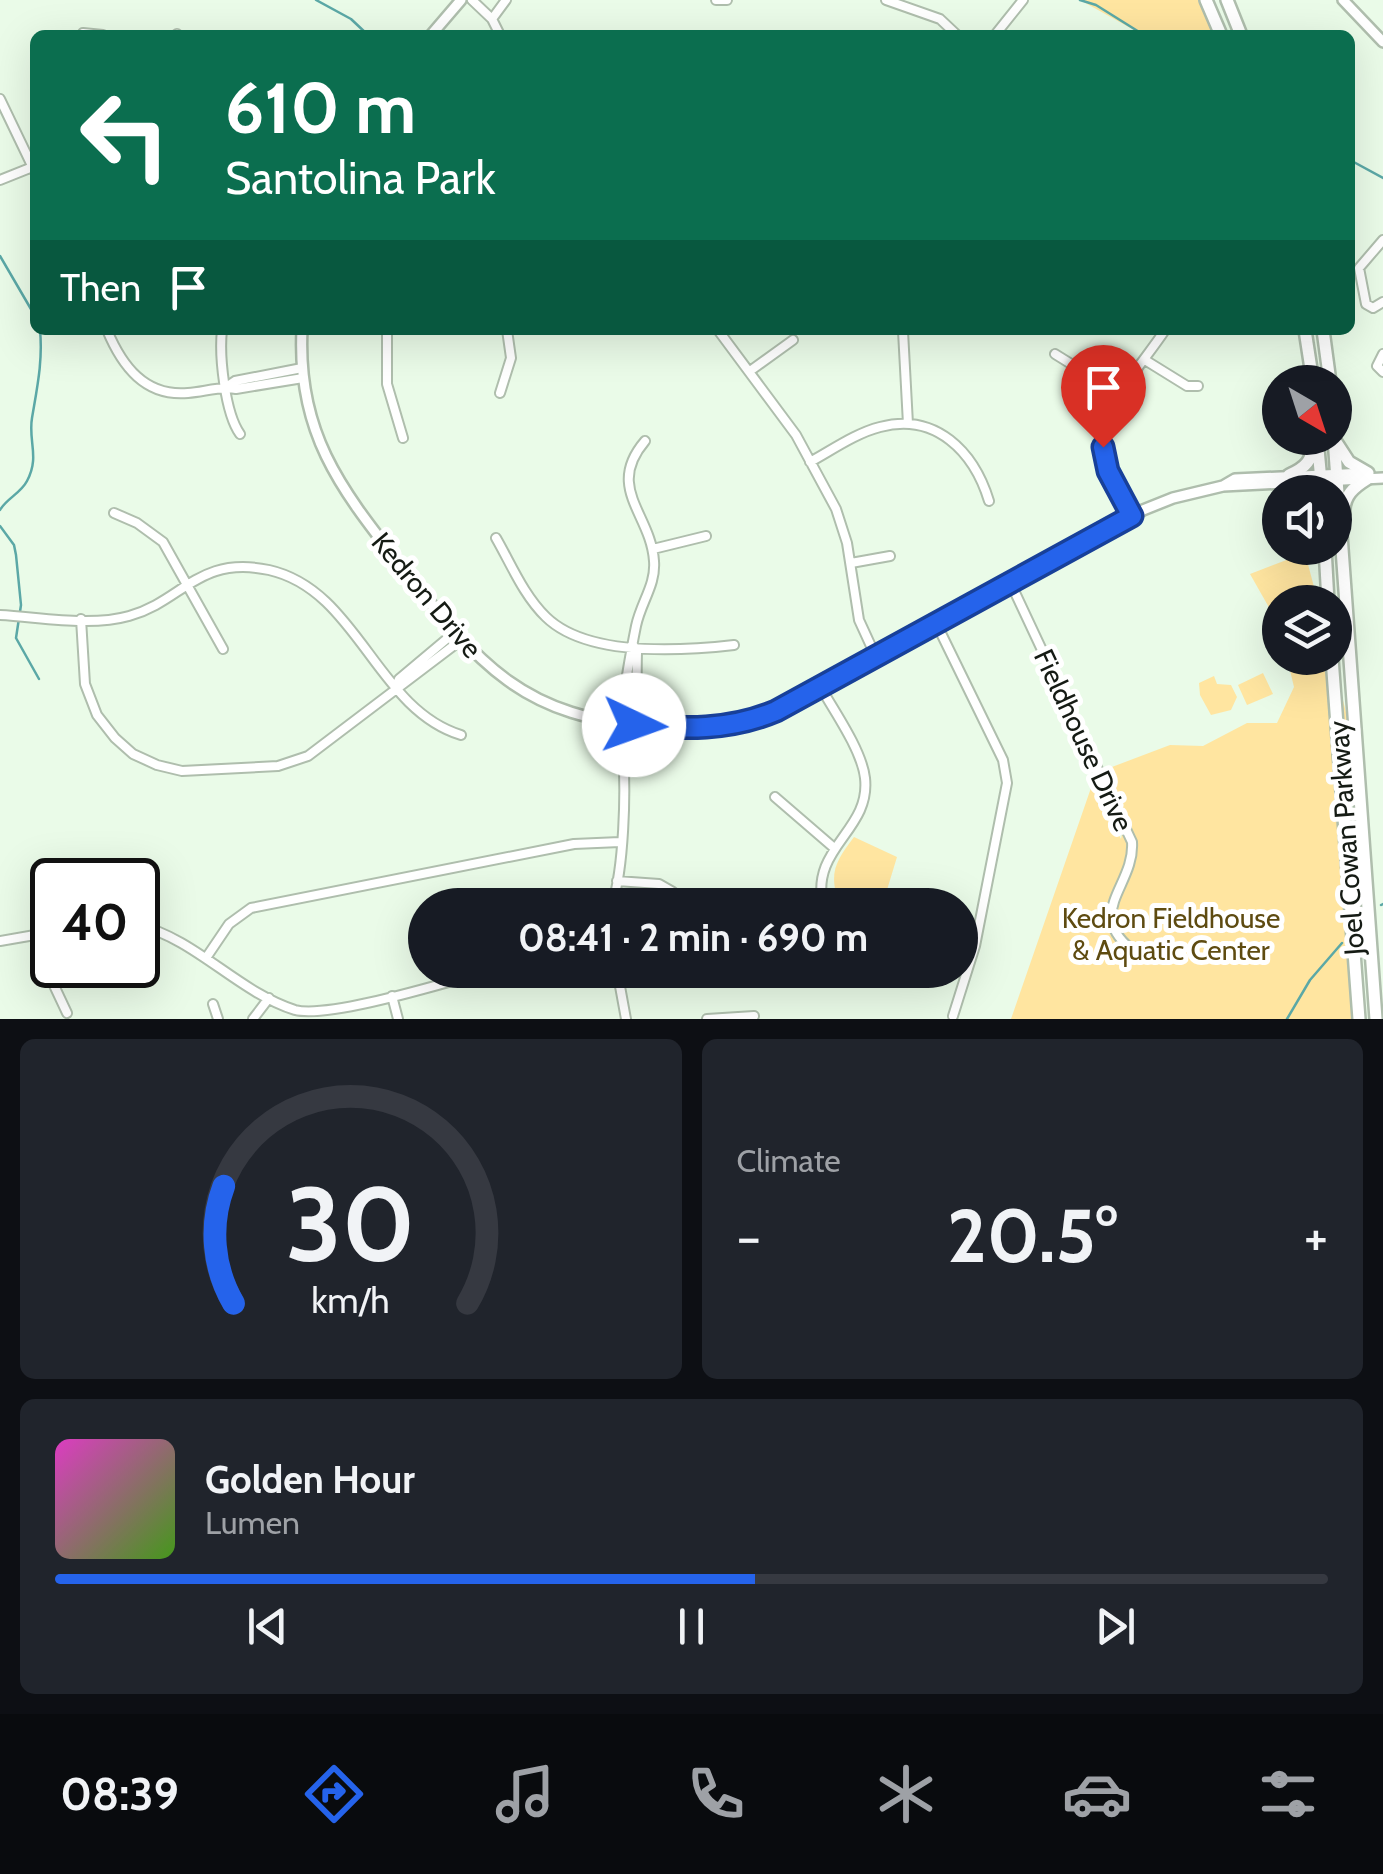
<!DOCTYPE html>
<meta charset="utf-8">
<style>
:root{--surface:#171b24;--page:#20242c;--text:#f1f3f6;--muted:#9ea1a6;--line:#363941;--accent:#2563eb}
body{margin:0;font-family:Cabin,sans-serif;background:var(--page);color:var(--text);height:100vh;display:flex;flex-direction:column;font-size:38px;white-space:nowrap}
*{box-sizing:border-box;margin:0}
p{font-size:32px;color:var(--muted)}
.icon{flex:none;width:55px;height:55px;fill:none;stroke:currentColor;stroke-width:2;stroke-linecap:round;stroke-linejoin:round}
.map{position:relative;height:1019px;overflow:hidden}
.panel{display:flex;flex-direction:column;gap:20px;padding:20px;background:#0d0f14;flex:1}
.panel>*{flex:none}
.banner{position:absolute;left:30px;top:30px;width:1325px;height:305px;border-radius:15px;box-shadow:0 10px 40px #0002;background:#0b6e4f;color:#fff;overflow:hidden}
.needle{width:65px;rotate:141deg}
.controls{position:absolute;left:1262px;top:365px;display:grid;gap:20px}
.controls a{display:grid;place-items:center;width:90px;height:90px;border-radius:50%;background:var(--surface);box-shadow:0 10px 40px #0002;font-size:50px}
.speed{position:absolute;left:30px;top:858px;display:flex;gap:20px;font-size:50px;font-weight:700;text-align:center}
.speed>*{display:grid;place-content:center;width:130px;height:130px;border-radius:50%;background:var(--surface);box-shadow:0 10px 40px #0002;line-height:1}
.speed .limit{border:5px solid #111;border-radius:15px;background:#fff;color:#111}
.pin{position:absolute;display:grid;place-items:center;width:85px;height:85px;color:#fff;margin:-102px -42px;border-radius:50% 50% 50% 0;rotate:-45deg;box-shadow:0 0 10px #0007}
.pin .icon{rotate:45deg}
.me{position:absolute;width:110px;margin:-55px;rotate:93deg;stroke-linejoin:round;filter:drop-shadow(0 0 8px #0008)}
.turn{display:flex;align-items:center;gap:35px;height:210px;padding:0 30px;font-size:45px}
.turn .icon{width:130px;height:130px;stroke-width:2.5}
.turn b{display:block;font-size:70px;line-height:85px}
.then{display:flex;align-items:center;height:95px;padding:0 30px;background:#0003;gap:20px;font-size:38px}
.big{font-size:75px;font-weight:700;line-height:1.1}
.panel .card{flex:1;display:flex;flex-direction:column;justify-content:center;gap:15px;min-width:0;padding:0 35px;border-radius:15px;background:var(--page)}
.panel .dial{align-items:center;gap:0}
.dial svg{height:260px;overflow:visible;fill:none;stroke:var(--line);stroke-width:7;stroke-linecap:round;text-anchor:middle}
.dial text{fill:var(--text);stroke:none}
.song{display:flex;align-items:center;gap:30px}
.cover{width:120px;height:120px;border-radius:15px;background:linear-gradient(135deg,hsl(310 70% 55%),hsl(100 70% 35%))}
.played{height:10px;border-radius:5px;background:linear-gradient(90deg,var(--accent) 55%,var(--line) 55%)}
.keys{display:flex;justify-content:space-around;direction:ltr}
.heat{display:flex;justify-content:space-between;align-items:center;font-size:55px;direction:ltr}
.panel .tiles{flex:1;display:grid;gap:20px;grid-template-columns:1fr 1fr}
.card:last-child{grid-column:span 2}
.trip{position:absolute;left:408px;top:888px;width:570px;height:100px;border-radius:50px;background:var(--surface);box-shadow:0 10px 40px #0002;font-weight:700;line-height:100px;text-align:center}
.dock{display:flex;height:160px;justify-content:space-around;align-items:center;background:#090b0e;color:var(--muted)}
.dock .icon{width:70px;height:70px}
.dock .on{color:var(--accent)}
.dock b{font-size:45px;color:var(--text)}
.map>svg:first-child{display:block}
.green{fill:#ffe5a0}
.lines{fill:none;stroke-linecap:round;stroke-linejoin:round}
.stream{stroke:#5ba8a6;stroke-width:2.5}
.minor-casing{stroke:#afbead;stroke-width:12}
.tertiary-casing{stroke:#afbead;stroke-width:14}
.primary-casing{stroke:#afbead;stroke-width:16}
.minor{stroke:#fff;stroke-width:8}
.tertiary{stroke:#fff;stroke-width:9}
.primary{stroke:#fff;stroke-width:11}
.route-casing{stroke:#184099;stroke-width:25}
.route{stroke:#2563eb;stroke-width:18}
.labels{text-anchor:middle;stroke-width:10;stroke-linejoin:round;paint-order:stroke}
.street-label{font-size:28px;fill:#151b14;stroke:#fff}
.park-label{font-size:28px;fill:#5e4b11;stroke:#fff}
</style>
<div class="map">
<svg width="1383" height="1019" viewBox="0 0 1383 1019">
<rect width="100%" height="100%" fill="#eafbe8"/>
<path class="green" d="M1080,0H1206L1221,35H1143Z
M1305,553L1318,602H1280V627L1250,574Z
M1287,658H1332L1347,716L1352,866L1366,1019H1011L1092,785L1121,839L1126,816L1104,770L1170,745L1203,746L1247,723H1277L1294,687Z
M1263,673L1273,694L1247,705L1238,685Z
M1214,676L1217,684L1231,685L1237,697L1231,710L1211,715L1200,695L1199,683Z
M854,837L897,857L883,903L840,905C828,874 835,862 854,837Z"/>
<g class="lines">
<path class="stream" d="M316,0L351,19L368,35
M1080,0L1096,5L1144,35
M1350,160L1383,178
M0,256L35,316
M0,510C6,499 21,493 27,481C40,457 28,441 32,418C37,388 43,361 40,330
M0,526L14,545L16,555L21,605L16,638L39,679
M1381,905L1383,904
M1287,1019L1310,980L1342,943"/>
<g class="minor-casing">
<path id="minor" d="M472,0L492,19L500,35
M716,0H727
M886,0L940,19L957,35
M492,19L506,0
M83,33L103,35
M176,35L177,34
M995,35L1023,0
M0,99L35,172
M0,180L35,166
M1383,240L1359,268L1366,304L1373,308L1383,302
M107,330C122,366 145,397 188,393C204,392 220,386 236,389L303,378
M222,330C219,356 225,413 240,434
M387,330V384L403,438
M718,330L796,435L836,509L847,543L859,620L876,657
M903,331L908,424
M1055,354L1121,395
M1383,354L1377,366L1383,372
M1145,360L1187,386H1198
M750,371L793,340
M226,387L235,381L302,368
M500,393L511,358L507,330
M810,462C832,450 856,433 880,427C936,412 974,452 989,501
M114,513L137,523L163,542L223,649
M1132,516C1123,499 1109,480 1105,461C1093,413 1141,367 1165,330
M496,538C511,564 524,596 546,617C587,657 681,651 734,645
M653,549L706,536
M851,563L890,556
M1011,584L1132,842C1135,885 1085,912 1131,949
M0,615C40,617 90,627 129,616C183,601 198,555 269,570C358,590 376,709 461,735
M81,619L85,684L97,715L115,738L133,754L157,765L182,771L278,766L308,756L461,640
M937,625L1003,760L1007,783L975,946L953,1016
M396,687L399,679L455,632
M821,688C835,712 862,751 865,778C871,831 810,847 823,905
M625,763C639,743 636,679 637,653L634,646
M775,797L833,847
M617,881L659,884L673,892
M612,905C624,868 626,792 623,754C619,712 628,666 636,626C641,602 656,585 654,561C651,514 605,488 645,441
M138,925C196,939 238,992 295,1010C330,1019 450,981 492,970
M42,934L51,979L67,1013
M0,941L52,932
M206,958L229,924L251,908L574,844L620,842
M617,970L626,1019
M392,996L398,1019
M213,1004L218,1019
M253,1019L269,998
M707,1019L754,1016"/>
</g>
<g class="tertiary-casing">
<path id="tertiary" d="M1343,0L1383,42
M431,35L461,0
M302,330C297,431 339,487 399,563C477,662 521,720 657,726C694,728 727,729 762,717L1143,510L1173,498L1223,486L1383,478
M1223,486L1235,479L1365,473"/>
</g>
<g class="primary-casing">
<path id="primary" d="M1206,0L1221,35
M1227,0L1241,35
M1305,330L1313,382
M1323,330L1330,382
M1317,438L1322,492
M1334,438L1376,1019
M1336,442L1349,462L1368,473
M1289,475C1305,468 1314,460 1312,442
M1290,484L1307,492
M1344,513C1343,496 1354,487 1367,479
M1325,548L1328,602
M1332,658L1359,1019"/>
</g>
<use href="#minor" class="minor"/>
<use href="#tertiary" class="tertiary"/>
<use href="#primary" class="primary"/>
</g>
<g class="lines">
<g class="route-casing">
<path id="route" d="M634,725C684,729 729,731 776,711L1132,516L1108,471L1103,447"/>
</g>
<use href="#route" class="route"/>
</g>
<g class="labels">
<g class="street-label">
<text transform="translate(427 595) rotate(50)" y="10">Kedron Drive</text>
<text transform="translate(1084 740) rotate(65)" y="10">Fieldhouse Drive</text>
<text transform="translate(1346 838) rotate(-94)" y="10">Joel Cowan Parkway</text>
</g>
<g class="park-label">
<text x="1171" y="928">Kedron Fieldhouse<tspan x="1171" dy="32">&amp; Aquatic Center</tspan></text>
</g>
</g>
</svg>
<div class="controls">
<a><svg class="needle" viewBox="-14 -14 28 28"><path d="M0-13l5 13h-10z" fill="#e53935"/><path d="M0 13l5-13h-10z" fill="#9ea1a6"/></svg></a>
<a><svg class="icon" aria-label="sound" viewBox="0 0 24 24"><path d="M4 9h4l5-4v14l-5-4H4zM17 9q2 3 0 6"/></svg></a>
<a><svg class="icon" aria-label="layers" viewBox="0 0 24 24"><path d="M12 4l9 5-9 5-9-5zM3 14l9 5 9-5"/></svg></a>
</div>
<div class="speed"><div class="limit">40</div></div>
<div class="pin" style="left:1103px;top:447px;background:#d93025"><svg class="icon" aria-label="arrive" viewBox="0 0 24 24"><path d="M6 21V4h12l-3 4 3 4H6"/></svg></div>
<svg class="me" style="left:634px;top:725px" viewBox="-20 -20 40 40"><circle r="19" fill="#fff"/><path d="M0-13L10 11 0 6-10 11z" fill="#2563eb"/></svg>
<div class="trip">08:41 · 2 min · 690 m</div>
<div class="banner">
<div class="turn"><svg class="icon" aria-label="left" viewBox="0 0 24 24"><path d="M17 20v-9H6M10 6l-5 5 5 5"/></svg><div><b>610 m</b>Santolina Park</div></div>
<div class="then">Then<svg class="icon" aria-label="arrive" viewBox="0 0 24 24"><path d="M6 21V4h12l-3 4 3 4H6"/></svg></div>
</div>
</div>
<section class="panel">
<div class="tiles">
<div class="card dial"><svg viewBox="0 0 100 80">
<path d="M14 69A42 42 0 1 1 86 69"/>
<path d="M14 69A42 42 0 0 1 11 33" stroke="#2563eb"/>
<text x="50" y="56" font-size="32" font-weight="700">30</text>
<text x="50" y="72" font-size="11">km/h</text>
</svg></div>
<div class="card"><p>Climate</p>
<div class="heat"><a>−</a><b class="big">20.5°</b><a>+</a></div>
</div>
<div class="card">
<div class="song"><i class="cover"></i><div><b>Golden Hour</b><p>Lumen</p></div></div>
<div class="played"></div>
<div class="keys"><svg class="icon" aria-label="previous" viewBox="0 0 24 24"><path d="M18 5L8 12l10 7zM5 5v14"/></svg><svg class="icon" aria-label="pause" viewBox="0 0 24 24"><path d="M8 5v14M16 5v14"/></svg><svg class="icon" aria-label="next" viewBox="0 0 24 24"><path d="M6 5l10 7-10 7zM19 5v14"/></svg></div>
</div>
</div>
</section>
<nav class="dock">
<b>08:39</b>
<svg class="icon on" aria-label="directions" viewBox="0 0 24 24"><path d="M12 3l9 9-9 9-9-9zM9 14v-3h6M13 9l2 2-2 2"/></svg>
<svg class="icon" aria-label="music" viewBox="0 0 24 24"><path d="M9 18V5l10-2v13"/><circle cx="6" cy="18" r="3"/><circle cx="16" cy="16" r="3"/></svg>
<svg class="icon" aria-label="phone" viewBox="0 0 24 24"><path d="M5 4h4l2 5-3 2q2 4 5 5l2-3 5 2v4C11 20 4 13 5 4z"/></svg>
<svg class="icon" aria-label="climate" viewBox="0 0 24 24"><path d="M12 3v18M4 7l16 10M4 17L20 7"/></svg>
<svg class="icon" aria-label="car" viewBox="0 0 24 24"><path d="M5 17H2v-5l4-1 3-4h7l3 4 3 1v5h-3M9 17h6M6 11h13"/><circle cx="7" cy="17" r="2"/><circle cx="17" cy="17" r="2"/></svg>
<svg class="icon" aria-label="filters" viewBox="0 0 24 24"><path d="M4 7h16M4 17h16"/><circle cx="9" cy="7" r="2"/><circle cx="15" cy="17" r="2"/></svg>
</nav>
